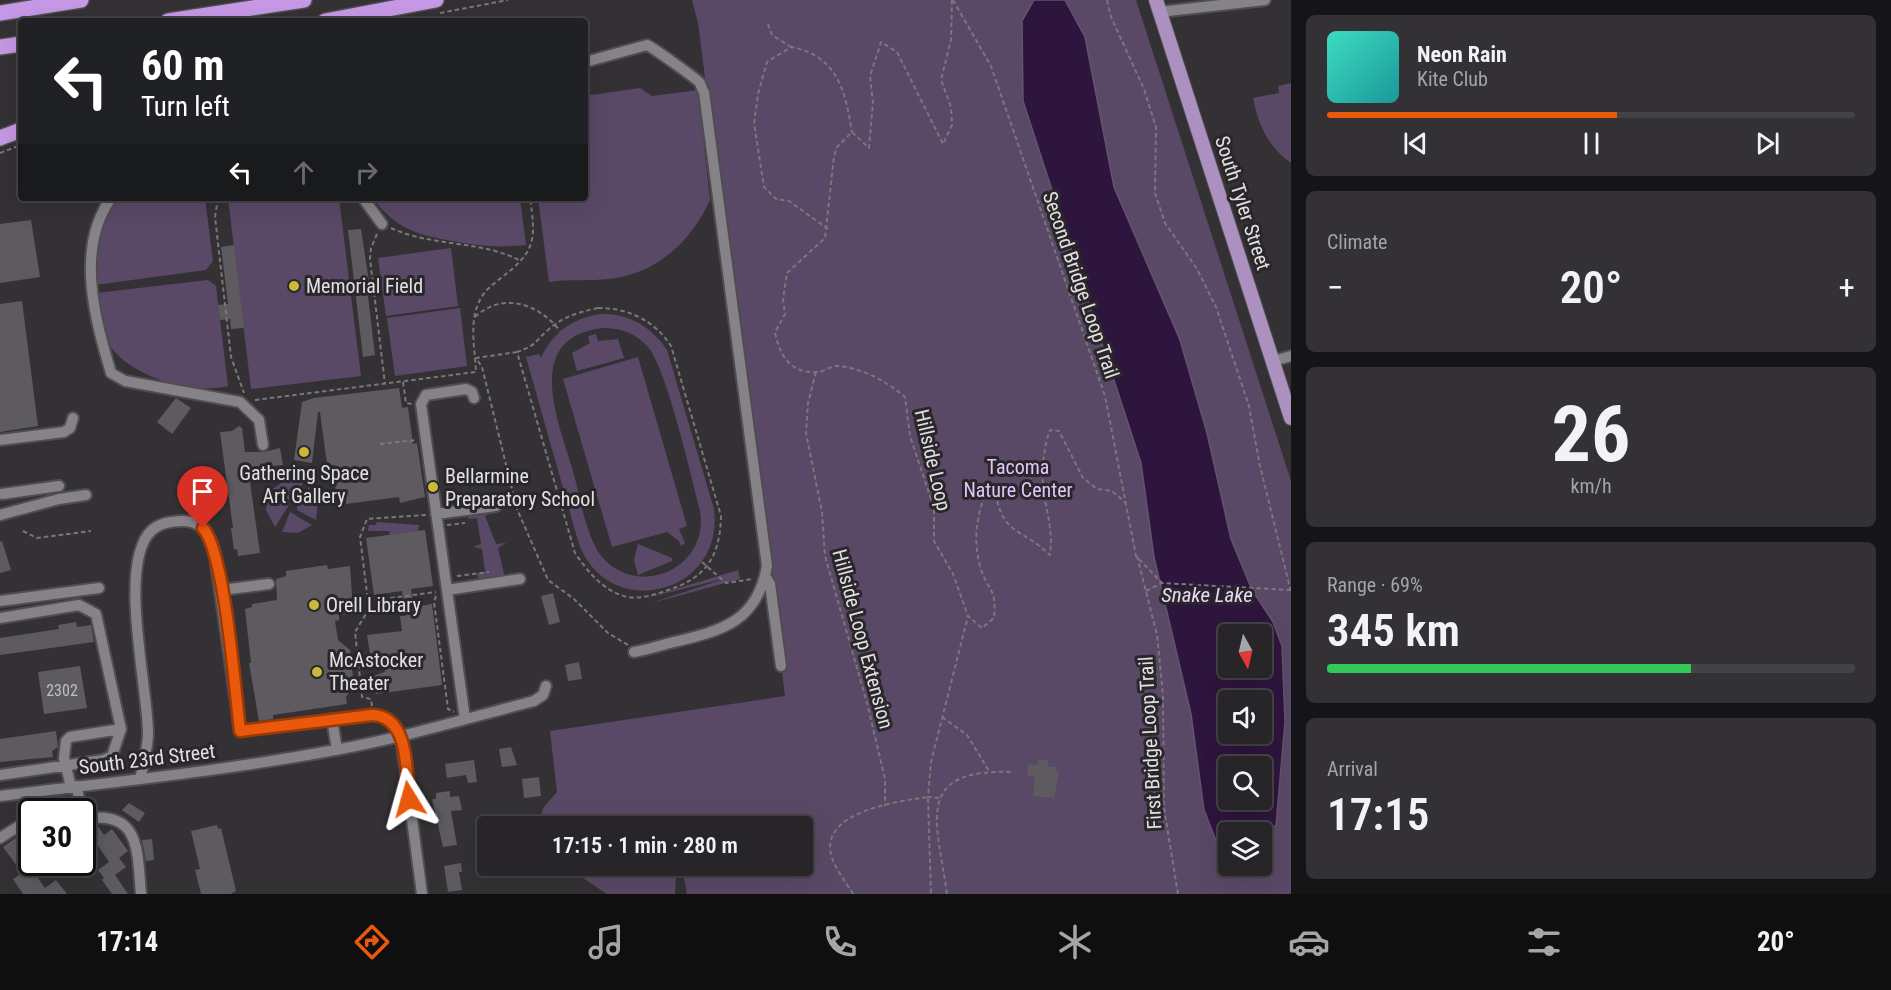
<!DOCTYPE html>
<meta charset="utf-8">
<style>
:root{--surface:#272528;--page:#333134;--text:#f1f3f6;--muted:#a4a5a8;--line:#434245;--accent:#ea580c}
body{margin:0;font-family:"Roboto Condensed",sans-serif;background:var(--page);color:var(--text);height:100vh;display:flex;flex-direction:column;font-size:22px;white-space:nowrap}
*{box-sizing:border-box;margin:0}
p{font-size:20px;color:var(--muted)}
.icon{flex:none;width:33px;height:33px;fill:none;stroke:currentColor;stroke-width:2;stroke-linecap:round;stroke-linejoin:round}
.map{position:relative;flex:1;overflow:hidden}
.sheet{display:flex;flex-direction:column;gap:15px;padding:15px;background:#151416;width:600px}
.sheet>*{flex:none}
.banner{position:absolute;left:18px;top:18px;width:570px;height:183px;border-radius:6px;box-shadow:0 6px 24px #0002,0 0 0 2px var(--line);background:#202124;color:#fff;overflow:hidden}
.needle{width:39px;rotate:172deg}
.buttons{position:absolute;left:1218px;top:624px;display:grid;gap:12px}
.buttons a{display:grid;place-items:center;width:54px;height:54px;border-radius:6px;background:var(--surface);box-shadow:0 6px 24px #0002,0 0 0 2px var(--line);font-size:30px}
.speed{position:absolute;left:18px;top:798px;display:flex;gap:12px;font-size:30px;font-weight:700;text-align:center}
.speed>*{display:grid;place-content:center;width:78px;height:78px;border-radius:50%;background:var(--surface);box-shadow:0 6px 24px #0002,0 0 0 2px var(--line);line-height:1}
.speed .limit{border:3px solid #111;border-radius:9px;background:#fff;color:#111}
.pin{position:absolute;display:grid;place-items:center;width:51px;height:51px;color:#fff;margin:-62px -26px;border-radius:50% 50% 50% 0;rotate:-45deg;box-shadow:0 0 6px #0007}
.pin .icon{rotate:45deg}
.me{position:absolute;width:66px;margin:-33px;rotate:352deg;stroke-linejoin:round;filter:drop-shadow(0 0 4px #0008)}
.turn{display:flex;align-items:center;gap:21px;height:126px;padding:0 24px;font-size:27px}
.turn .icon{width:78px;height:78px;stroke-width:2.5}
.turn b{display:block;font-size:42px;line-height:51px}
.lanes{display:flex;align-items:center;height:57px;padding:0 24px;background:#0003;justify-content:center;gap:30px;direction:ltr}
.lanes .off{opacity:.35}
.big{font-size:45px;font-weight:600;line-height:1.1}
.sheet .widget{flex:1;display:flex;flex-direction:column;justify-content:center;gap:9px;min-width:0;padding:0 21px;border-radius:9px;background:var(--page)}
.sheet .dial{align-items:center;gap:0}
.dial b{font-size:78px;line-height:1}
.song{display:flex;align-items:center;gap:18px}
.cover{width:72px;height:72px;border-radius:9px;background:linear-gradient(135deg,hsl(170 70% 55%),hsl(180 70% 35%))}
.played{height:6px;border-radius:3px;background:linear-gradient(90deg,var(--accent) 55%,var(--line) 55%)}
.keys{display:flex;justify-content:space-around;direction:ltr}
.heat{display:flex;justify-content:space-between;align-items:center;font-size:33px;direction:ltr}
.charge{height:9px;border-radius:4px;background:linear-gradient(90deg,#34c759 69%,var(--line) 0)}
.trip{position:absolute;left:477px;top:816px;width:336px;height:60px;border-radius:6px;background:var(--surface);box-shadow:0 6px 24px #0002,0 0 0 2px var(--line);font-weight:600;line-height:60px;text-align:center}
.tab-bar{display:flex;height:96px;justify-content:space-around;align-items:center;background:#100f10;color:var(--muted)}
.tab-bar .icon{width:42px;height:42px}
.tab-bar .selected{color:var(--accent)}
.tab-bar b{font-size:27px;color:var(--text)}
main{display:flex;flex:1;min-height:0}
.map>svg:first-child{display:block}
.green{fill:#5a4966;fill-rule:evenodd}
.water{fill:#2e153d;stroke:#64526f;stroke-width:1.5;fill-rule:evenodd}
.building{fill:#5d5b5f}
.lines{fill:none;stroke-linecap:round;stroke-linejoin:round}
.minor-casing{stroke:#4f4d50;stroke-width:14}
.major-casing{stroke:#4f4d50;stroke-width:16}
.highway-casing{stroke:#4f4d50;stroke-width:18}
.path{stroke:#79777a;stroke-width:2;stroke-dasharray:4.5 3;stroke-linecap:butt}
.minor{stroke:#868388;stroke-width:10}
.major{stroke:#ac90c0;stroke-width:14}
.highway{stroke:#c698e5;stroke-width:15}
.route-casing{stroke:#983908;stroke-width:15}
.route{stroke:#ea580c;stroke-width:10}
.poi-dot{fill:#ccb939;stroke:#2a272b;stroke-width:2}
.labels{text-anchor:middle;stroke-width:6;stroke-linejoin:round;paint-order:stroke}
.number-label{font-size:16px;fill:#c1bfc2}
.street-label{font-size:20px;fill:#e2e0e3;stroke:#2a272b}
.poi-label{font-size:20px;fill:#e2e0e3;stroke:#2a272b;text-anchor:start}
.park-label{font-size:20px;fill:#e5c3fd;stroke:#2a272b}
.water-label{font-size:21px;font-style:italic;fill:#e9d8f5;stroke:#2a272b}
</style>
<main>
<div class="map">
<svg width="1291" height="894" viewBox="0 0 1291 894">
<rect width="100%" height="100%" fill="#343135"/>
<path class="green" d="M692,0H1136L1291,481V894H687L683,872L676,875L675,894H607L565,866H802V826H539L543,808L557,792L550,731L785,696L698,23ZM1228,634H1262V668H1228ZM1228,700H1262V734H1228ZM1228,766H1262V800H1228ZM1228,832H1262V866H1228Z
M1291,83V163C1268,147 1258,124 1253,98L1279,93L1278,86Z
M640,88L652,96L698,90L710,200C691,242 656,274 609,279C589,281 569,279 549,282L538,198H585V96Z
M115,198H205L213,261L206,270L95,285C95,252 100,227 115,198Z
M228,198H339L361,376L251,389Z
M373,198H520L526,245C500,248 478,246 452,241C418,235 394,228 373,198Z
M451,248L458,306L386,316L378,258Z
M208,280L216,286L228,386C191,395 128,376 108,343C99,329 99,309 96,293Z
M460,308L467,366L395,376L387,318Z
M600,314C628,313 651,326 667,350L714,509C725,596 606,624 578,541L526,357L539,354L541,358C552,333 573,318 600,314ZM603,328C620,328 636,333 648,347C666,367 692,479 700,511C710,572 630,602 597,550C584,526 580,496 573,471C559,423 521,337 603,328Z
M596,334L598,341L618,339L624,358L577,371L572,353L590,343L588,336Z
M638,357L687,526L679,529L685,543L681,546L679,541L667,532L612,547L563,379Z
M294,481L303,483L294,503L272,490L281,483Z
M309,487L318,501L316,520L297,510V504Z
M269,495L289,505L275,527L266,510Z
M490,511L492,513L485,516L496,544L506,543L498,548L504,574V577L480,580L476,574L485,572L482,549L473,547L481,544L477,518L469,519L468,516Z
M290,512L312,525L298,533L282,532Z
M377,522L419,525L418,531L390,535L389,531H368L369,525H376Z
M638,544L672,558V561L638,575L634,560Z
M738,570L740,579L648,604L727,578L646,598Z"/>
<path class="water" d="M1034,0H1065L1085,37L1114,187L1180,340L1207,433L1231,539L1252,590L1273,622L1282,646L1285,722L1276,825L1262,836V832H1228V843H1217L1204,810L1191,714L1154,557L1141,463L1023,101L1022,21ZM1228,634H1262V668H1228ZM1228,700H1262V734H1228ZM1228,766H1262V800H1228Z"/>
<path class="building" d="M31,220L40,277L0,283V224Z
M361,229L371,295L368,296L375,355L363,357L348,230Z
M234,245L244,328L231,329L230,319L220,320L218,305L228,304L221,247Z
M22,301L38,426L0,432V304Z
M399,388L402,408L408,407L413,444L417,443L425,497L400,503L399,497L346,504V500L339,501L335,486L327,475L337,466L327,464L320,412H318L312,463L294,460L302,402L314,398Z
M176,398L191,408L172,434L157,422Z
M239,426L242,428L245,452H264L280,448L283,465L248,468L260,553L238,556L237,549L234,550L231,528H233L220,432L232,431Z
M425,530L433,586L411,589L414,607L432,604L442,685L376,694L373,676L385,672L382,654H370L367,635L402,631L400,616H406L402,591L374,595L366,538Z
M2,541L11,570L0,573V542Z
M327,565L328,569L350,566L353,610L350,614L339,615V620L335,621L338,640L350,650L354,686L346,697L347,704L273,715V719L259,721L249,663H251L245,609L252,607V604L277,600L276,579L286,576V571Z
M553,593L560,622L549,625L541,596Z
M76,622L77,627L91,625L94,642L0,655V638L59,629L58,625Z
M579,662L582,679L568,681L565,665Z
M80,666L87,708L44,714L38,672Z
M56,731L58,747L52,751L53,757L0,762V739Z
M511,747L517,765L502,767L499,749Z
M1038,759L1047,760L1049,767H1056V772H1059L1054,798L1033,796L1035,776H1027L1028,764L1038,765Z
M474,760L477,782L468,783L466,775L447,778L445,764Z
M539,777L541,796L524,798L522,779Z
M450,791V797L459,796L462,810L451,811L457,845L443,847L432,799H436V793Z
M129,803L145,813L139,822L122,810Z
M97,825L104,835L112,829L128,851L119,858L126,867L115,875L128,894H112L102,880L104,878L98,870L109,862L88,831Z
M217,825L218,829L221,828L236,891L231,894H201L195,870L200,869L191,831Z
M21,834L26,843L17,849L45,888L56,880L67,894H23L13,879L22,873L3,847Z
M152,839L154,860L146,861L142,840Z
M461,863L462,872H459L462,890L448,892L444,866Z"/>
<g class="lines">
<g class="minor-casing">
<path id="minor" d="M1159,12L1265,0
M585,62L647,45C652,47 697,79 700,83C700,84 703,91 704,92L767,566C757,624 719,631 670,643C658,646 646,650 634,652
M111,198C75,249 95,319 111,373L125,381L240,402L259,420L263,445
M363,198L382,224
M1273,361L1291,356
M0,440L64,432L70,428L73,418
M2,494L59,486
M436,514L496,506
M0,515L59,499L86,495
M765,576L770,584L781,666
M222,590L269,584
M447,590L520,579
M0,601L99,588
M0,618L79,605L96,614L121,729L112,756L103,760L0,775
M332,719L337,750
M465,719L421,404L426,395L466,389L472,392L474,398
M140,779C143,764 148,749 148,733C148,688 117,562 152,530C160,523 173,521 183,521C201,521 209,533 214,549L240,731L372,715C387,715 396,723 401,737L422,894
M77,786L81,812
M71,787L64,758L66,741L70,737L121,729
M0,796C112,782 224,771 335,750C402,738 468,718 534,701L543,695L546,686
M82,819C141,809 137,850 141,894
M0,838L32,818"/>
</g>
<g class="major-casing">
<path id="major" d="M1156,0L1291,418"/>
</g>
<g class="highway-casing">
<path id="highway" d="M0,13L81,0
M168,21L304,0
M325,21L436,0
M0,47L21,44
M0,138L21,130"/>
</g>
<path class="path" d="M952,0L951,40L941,80L951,107L952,125L943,144L897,52L881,42L870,76L873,103L869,148L852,132L837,147L834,156L825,238L787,273L783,299L785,314L775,332C779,354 790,374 817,372C824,372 831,365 839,366C864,369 886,381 905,397L910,436L934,508V541L953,574L968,616L982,628L994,618C997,586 987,591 980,566C972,536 978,511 989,484L995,488C1001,536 1021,527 1050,555C1053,533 1048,517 1044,495C1041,475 1043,448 1050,430L1059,431L1083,478L1097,489L1112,491L1126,503
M953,0L991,66L1105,396L1136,556L1162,583
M1107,0L1111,17L1144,89L1156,127L1155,193L1165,223L1197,269L1216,307L1249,406L1260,466L1291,592
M440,13L508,0
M768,24L772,35L791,47
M0,153L21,145
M218,198L215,217L231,357L244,393
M391,228C432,247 481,240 521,261
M828,229L789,201L776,199L764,187L754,123L758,94L767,62L791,47C838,56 845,91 852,132
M377,234L371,248L370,259L385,384
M598,308C628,308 654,320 671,346L721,516C720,558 705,579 665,591C654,595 640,599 628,597C604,592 588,572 575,553L517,352C537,345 534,342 548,330C562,317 579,312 598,308Z
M475,317C503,291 539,304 560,331
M517,352L476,358L482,367L517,509L548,580L574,599L608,633L628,645
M816,372L808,403L806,433L822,512L825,556L867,703L885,779V806
M403,382L406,403L412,404
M255,400L476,372C475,350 469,322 479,302C483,292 492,285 501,278C536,251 536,240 530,198
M380,444L416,440
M447,525L465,523
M23,531L37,538L91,531
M1137,556L1157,635L1163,695L1164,808L1178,894
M702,562L726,583L753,579
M457,576L489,572
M1146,591L1162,583L1290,590
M436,596L434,602L448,709L454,712
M368,601L436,592
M372,706L371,699L362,697L355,632L369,609L360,537L367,519L426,515
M942,717L967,735L989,771
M939,798L928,797L931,762L968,616
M853,894C846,882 834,868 831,854C821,811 900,801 928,797L931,894
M947,894C937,821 912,768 1014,772"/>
<use href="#minor" class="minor"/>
<use href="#major" class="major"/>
<use href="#highway" class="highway"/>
</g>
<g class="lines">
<g class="route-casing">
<path id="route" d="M203,528C225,553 235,691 240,731L372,715C410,716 406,772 409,799"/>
</g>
<use href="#route" class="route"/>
</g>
<g class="poi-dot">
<circle cx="294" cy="286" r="6"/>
<circle cx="304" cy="452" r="6"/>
<circle cx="433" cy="487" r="6"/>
<circle cx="314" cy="605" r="6"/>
<circle cx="317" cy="672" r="6"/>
</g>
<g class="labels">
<g class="number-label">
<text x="62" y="696">2302</text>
</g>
<g class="street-label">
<text transform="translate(1243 203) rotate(72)" y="7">South Tyler Street</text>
<text transform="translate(1081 285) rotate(71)" y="7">Second Bridge Loop Trail</text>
<text transform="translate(933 460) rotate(77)" y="7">Hillside Loop</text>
<text transform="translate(863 639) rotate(75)" y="7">Hillside Loop Extension</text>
<text transform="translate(1150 743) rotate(-93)" y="7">First Bridge Loop Trail</text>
<text transform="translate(147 759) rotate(-7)" y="7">South 23rd Street</text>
</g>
<g class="poi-label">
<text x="306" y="293">Memorial Field</text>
<text x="304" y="480" text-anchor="middle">Gathering Space<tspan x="304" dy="23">Art Gallery</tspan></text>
<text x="445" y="483">Bellarmine<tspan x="445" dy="23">Preparatory School</tspan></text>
<text x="326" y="612">Orell Library</text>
<text x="329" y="667">McAstocker<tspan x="329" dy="23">Theater</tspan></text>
</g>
<g class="park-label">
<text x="1018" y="474">Tacoma<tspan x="1018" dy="23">Nature Center</tspan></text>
</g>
<g class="water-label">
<text x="1207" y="602">Snake Lake</text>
</g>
</g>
</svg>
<div class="buttons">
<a><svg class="needle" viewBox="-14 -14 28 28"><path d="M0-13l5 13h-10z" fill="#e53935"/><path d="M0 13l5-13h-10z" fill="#a4a5a8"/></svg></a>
<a><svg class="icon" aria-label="sound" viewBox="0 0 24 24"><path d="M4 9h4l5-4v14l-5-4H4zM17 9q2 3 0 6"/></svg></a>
<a><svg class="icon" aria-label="search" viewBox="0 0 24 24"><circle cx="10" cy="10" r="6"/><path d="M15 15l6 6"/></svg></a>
<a><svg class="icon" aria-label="layers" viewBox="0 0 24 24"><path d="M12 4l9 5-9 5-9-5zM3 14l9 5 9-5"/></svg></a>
</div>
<div class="speed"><div class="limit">30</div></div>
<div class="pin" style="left:203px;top:528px;background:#d93025"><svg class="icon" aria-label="arrive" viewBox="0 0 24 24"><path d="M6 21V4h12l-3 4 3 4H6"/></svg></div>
<svg class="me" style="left:409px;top:799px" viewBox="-20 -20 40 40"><path d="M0-17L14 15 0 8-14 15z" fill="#ea580c" stroke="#fff" stroke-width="4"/></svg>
<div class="trip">17:15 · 1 min · 280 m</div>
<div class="banner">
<div class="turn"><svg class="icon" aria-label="left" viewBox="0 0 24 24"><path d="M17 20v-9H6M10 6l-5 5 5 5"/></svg><div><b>60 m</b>Turn left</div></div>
<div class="lanes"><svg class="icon" aria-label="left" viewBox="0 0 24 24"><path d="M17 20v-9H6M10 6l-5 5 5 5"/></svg><svg class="icon off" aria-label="ahead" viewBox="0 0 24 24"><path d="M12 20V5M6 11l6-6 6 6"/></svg><svg class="icon off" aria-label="right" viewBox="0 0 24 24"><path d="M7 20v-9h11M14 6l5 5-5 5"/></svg></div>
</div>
</div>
<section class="sheet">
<div class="widget">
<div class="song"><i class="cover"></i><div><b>Neon Rain</b><p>Kite Club</p></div></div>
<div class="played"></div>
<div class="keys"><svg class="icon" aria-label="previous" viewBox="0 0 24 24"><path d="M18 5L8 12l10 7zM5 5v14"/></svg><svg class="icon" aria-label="pause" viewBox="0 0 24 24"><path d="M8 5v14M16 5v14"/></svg><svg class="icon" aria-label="next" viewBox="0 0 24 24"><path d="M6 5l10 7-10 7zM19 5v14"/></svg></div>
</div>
<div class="widget"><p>Climate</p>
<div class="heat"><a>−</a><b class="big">20°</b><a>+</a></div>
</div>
<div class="widget dial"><b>26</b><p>km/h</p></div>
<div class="widget"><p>Range · 69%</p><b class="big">345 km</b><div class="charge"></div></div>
<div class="widget"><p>Arrival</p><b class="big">17:15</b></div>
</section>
</main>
<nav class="tab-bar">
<b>17:14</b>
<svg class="icon selected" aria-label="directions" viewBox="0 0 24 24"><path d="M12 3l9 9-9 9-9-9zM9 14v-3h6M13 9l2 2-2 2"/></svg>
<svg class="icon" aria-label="music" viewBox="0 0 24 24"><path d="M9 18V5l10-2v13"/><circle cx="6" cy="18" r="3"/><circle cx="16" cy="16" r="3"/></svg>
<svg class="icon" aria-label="phone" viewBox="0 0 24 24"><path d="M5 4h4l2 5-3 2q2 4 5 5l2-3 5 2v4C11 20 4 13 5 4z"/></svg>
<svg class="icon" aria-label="climate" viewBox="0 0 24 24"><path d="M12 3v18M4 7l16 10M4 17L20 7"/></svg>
<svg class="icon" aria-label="car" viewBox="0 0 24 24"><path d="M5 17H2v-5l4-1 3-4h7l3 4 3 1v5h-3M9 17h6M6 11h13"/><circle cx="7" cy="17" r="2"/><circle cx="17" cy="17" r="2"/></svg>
<svg class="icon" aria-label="filters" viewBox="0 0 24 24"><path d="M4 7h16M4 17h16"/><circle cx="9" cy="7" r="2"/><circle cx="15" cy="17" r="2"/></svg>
<b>20°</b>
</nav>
